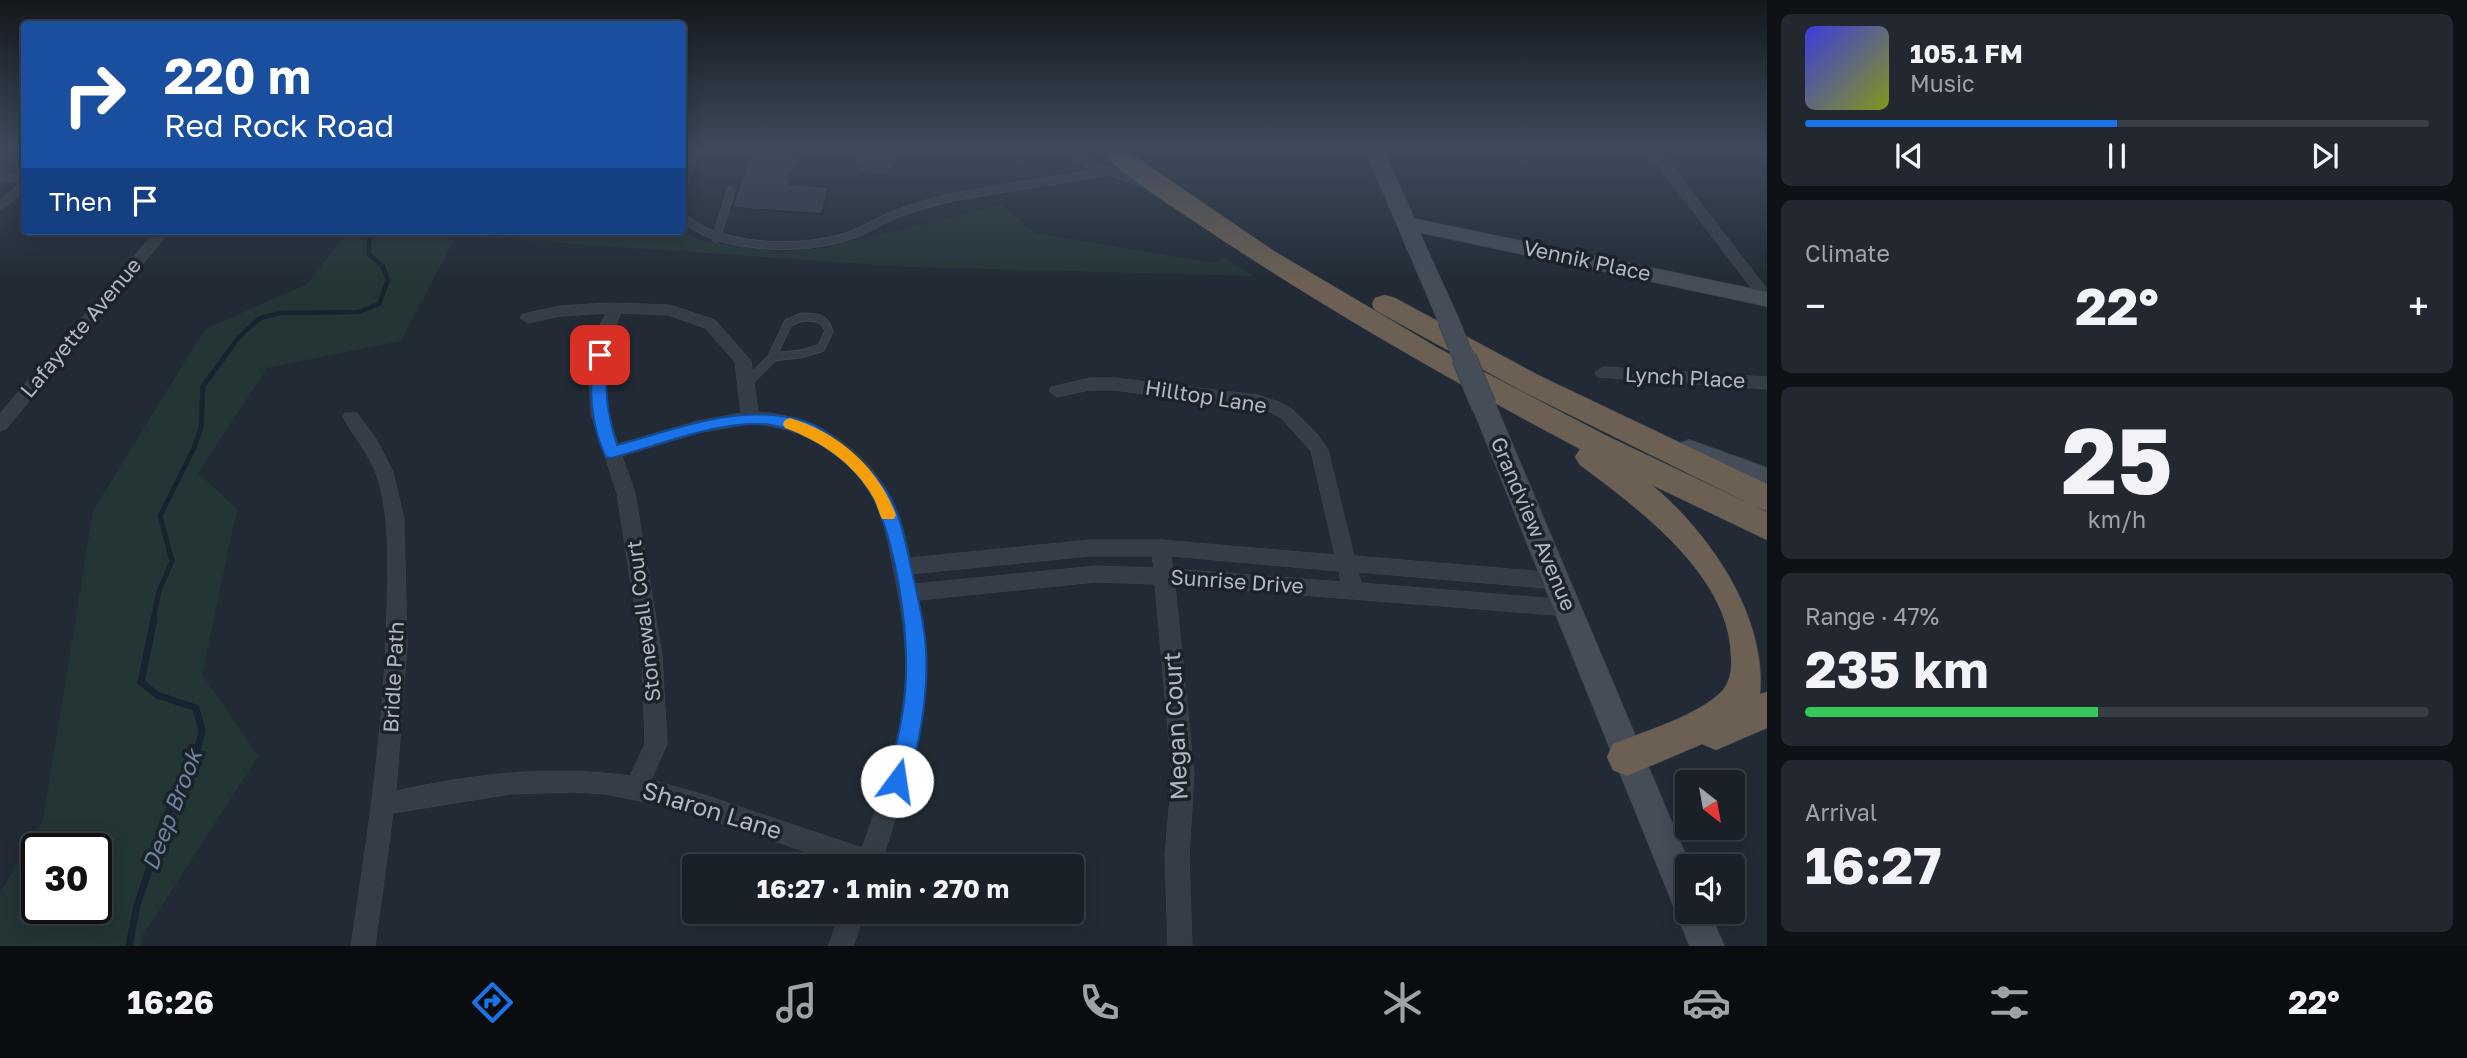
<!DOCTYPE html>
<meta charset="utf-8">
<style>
:root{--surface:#1a2028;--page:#232830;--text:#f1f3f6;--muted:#9fa3a8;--line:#383e45;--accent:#1a73e8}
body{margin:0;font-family:"Golos Text",sans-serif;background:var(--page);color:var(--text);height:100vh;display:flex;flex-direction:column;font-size:26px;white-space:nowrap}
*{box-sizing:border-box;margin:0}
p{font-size:23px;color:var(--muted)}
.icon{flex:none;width:38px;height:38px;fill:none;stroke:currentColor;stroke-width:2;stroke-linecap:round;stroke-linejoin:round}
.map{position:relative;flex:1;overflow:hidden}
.panel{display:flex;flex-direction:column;gap:14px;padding:14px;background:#0e1216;width:700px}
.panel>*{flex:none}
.guide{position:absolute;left:21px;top:21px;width:665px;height:214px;border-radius:7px;box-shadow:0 4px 18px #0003,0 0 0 2px var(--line);background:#1a4fa0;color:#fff;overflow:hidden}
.needle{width:46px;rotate:149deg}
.buttons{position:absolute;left:1675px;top:770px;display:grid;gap:14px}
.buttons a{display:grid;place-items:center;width:70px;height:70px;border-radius:7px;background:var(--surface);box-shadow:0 4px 18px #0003,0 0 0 2px var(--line);font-size:35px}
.speed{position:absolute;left:21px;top:833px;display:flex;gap:14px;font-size:35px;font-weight:700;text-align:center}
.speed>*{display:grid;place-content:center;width:91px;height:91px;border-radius:50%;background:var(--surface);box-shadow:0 4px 18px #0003,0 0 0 2px var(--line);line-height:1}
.speed .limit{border:4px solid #111;border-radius:10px;background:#fff;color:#111}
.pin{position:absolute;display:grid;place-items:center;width:60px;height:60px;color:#fff;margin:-30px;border-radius:14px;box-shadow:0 4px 10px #0006}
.me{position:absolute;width:77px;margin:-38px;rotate:14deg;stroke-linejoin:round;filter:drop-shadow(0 0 5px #0008)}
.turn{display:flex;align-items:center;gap:24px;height:147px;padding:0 28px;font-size:32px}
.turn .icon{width:91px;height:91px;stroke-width:2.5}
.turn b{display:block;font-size:49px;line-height:60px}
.then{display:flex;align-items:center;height:66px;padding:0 28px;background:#0003;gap:14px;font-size:26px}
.big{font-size:52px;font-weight:700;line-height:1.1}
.panel .card{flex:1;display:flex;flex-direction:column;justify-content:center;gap:10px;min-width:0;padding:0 24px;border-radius:10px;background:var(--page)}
.panel .dial{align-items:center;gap:0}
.dial b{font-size:91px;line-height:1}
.song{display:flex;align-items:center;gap:21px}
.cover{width:84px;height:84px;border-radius:10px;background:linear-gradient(135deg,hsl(240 70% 55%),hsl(70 70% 35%))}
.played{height:7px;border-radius:4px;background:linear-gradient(90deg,var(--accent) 50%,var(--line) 50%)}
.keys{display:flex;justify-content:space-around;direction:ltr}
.heat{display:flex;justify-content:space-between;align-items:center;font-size:38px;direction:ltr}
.charge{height:10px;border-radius:5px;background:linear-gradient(90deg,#34c759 47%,var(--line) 0)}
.trip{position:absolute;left:682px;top:854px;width:402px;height:70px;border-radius:7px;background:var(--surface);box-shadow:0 4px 18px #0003,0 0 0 2px var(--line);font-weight:700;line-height:70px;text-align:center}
.dock{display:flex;height:112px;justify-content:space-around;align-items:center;background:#0a0d10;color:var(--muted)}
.dock .icon{width:49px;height:49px}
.dock .on{color:var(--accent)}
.dock b{font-size:32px;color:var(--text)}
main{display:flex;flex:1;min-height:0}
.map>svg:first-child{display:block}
.green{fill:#243536;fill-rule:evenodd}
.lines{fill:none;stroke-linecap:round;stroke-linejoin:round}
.stream-far2{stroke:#172331;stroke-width:4.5}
.stream-far1{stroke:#172331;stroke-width:5}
.stream{stroke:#172331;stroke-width:7}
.building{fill:#323d49;stroke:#1d242c;stroke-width:2}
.lane-far1-casing{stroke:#3f464f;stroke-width:9}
.lane-casing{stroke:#3f464f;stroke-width:10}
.street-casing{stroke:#3f464f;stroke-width:1}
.secondary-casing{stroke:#3f464f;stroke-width:2}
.highway-casing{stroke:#404850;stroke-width:1}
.lane-far1{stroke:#353d46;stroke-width:7}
.lane{stroke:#353d46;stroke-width:9}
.street{fill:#353d46;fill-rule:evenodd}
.secondary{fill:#444d58;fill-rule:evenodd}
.highway{fill:#6b6053;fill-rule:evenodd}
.secondary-bridge-far1-casing{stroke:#3f464f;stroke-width:22;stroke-linecap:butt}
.secondary-bridge-casing{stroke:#3f464f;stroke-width:26;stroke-linecap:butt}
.secondary-bridge-far1{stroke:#444d58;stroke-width:20}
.secondary-bridge{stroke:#444d58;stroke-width:24}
.route{fill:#1a73e8;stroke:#114b97;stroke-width:2}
.slow{fill:#f59e0b}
.labels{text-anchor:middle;stroke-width:7;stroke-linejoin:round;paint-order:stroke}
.street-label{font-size:21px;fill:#b0b8c2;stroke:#1b222a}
.water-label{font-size:23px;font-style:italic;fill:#6c849e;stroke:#1b222a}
.near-street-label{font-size:24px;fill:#b0b8c2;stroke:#1b222a}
</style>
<main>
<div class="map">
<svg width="1767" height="946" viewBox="0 0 1767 946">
<rect width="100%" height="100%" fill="#222b35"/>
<path class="green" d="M1002,205L1035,233L1212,263L1226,258L1253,276L909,267L456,236L401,341L267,368L198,473L237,509L202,674L258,756L141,938V946H0V893L43,820L93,511L205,329L307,284L348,231L683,229L701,241L781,252L824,248ZM37,849H96V908H37Z"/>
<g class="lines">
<path class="stream-far2" d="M223,359L238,338L260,318L282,313L358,312L379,304L388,280L383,267L369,254V241L373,231"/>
<path class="stream-far1" d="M153,620L159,591L172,561L160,516L194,448L201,427L203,386L224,358"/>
<path class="stream" d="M129,946L137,905L174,796L195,759L202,731L196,708L157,695L141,682L154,619"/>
</g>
<path class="building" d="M751,149H776L775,152L798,154L789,184L829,187L822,214L732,208Z
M849,149H912L886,175L859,173Z"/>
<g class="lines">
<g class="lane-far1-casing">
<path id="lane-far1" d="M1068,149L1093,166L1143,183
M682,189L695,149
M682,216C717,250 801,251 845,237C861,233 874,224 889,217C907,209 926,204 945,199C999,187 1054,182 1108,171
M716,238L731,191
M802,317C816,317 824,317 829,331L821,348L801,354L772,357L788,323Z"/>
</g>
<g class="lane-casing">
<path id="lane" d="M747,383L772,358"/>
</g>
<g class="street-casing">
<path id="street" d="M1646,149H1659L1767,289V304L1762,302Z
M0,173L24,174V192L0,211V200L21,182L0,181Z
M156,231H170L6,429L0,431V414Z
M610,303L670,305L715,320L751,361L758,412C817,415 871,452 895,506C902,522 906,541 910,558L1090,540H1161L1335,555L1311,451L1281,418L1267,410L1114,390H1090L1057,397L1049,391L1051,387L1090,378H1114L1257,395L1279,402L1293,410L1317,434L1328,450L1354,556L1557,573L1564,575L1567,581L1564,587L1557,589L1358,572L1361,583L1568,600L1575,602L1578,608L1575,614L1568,616L1175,585L1194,774L1189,856L1192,946H1168L1165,856L1172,774L1155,584L1096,582L918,600C937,699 910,774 880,866H848L676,808L605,794L573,792L510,794L393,813L375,946H351C368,834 385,722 387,608C388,567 390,522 379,482C372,457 355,439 343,417L345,413H357L376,439L393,472L404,519L407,646L396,791C474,774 551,765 630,776L645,744L642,655L617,493L591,414L589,381L597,331L606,313L560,316L528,323L520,318L523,314L560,306ZM621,313L668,315L705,328L735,362L741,413L698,421L618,444C602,399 600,357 621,313ZM750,424C803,426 855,456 877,506C887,529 890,554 895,578C904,620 909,663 903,705C897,755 879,801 862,848L701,794L651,780L667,744L662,655L635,493L622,456L698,433ZM1090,556H1152L1154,568L1096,566L915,584L913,574ZM1171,556L1339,571L1341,582L1173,569Z
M1603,367L1767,377V389L1597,377L1595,373Z
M841,912H865L853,946H829Z"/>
</g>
<g class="secondary-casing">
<path id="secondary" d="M1365,149H1383L1414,219L1767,292V306L1419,232L1459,320L1456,325H1440Z
M1484,398L1492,400L1496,406L1690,866H1687V912H1709L1724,946H1690L1472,406L1476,400Z
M1689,440L1767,468V487L1681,455L1677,449L1681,443Z"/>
</g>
<g class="highway-casing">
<path id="highway" d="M1098,149H1124L1274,251L1438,348L1607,436L1752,505L1520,390L1375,310L1372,304L1375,298L1385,295L1395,298L1540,376L1767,484V511L1756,507L1767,512V540L1652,485C1707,531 1767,614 1760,694L1767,692V728L1716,750L1702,744L1627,776L1613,770L1607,757L1613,744C1645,731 1700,715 1723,690C1731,680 1732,667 1731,655C1729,575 1639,509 1580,465L1575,457L1580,449C1446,378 1317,304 1191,219C1171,206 1110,166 1098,149Z"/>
</g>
<use href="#lane-far1" class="lane-far1"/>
<use href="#lane" class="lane"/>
<use href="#street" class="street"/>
<use href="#secondary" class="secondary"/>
<use href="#highway" class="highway"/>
<g class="secondary-bridge-far1-casing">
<path id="secondary-bridge-far1" d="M1448,320L1464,359"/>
</g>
<g class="secondary-bridge-casing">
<path id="secondary-bridge" d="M1464,358L1484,406"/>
</g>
<use href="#secondary-bridge-far1" class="secondary-bridge-far1"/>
<use href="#secondary-bridge" class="secondary-bridge"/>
</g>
<linearGradient id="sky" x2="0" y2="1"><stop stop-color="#13181d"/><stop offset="0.53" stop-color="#3e4a5c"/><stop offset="1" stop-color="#3e4a5c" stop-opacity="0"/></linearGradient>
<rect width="1767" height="282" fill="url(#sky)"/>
<path class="route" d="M600,350L608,355C604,388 607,414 617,445C678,429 740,402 804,421C820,426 831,436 844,446C860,460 876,474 887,492C900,513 905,540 910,563C915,585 921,608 924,631C931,675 922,746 904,788L897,791L890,788L887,781C896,746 905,713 906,677C908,625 896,548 875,501C858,464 810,431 771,425C724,418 658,446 611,458L606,457C590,425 589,390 593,355Z"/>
<path class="slow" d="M790,418C839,433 878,467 896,515L894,519H882C879,513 877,505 874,499C855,464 821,441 785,428L783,424L785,420Z"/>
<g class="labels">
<g class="street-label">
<text transform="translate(1587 261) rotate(12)" y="7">Vennik Place</text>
<text transform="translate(81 328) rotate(-50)" y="7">Lafayette Avenue</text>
<text transform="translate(1685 378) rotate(3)" y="7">Lynch Place</text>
<text transform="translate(1206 397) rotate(9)" y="7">Hilltop Lane</text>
<text transform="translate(1533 524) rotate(67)" y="7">Grandview Avenue</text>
<text transform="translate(1237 582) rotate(4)" y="7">Sunrise Drive</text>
<text transform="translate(644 621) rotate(-97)" y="7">Stonewall Court</text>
<text transform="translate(394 677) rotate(-87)" y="7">Bridle Path</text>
</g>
<g class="water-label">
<text transform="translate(172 810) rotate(-69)" y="8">Deep Brook</text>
</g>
<g class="near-street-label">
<text transform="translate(1176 726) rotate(-93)" y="8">Megan Court</text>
<text transform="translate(712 811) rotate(17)" y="8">Sharon Lane</text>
</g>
</g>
</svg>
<div class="buttons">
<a><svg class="needle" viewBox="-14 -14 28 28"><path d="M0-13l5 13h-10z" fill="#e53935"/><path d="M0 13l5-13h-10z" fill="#9fa3a8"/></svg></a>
<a><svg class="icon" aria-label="sound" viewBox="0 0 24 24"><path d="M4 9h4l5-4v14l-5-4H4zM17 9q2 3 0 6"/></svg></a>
</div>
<div class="speed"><div class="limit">30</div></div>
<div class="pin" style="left:600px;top:355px;background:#d93025"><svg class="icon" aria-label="arrive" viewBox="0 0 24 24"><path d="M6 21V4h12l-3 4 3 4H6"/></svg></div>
<svg class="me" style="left:897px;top:781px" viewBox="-20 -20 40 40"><circle r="19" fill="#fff"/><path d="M0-13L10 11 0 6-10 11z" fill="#1a73e8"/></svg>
<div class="trip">16:27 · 1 min · 270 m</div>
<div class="guide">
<div class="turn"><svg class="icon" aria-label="right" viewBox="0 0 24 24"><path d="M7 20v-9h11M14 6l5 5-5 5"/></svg><div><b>220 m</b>Red Rock Road</div></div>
<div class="then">Then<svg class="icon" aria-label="arrive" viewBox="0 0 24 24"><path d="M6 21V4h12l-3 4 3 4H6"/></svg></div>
</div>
</div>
<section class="panel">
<div class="card">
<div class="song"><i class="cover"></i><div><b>105.1 FM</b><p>Music</p></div></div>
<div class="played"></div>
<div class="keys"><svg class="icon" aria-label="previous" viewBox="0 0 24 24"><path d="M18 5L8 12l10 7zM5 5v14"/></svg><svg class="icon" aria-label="pause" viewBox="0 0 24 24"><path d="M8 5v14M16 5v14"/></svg><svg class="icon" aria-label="next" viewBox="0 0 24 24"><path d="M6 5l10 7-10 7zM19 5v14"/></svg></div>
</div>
<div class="card"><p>Climate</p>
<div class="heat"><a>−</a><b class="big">22°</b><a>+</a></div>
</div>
<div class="card dial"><b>25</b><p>km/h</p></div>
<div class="card"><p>Range · 47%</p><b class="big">235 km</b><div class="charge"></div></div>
<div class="card"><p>Arrival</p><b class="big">16:27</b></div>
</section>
</main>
<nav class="dock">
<b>16:26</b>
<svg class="icon on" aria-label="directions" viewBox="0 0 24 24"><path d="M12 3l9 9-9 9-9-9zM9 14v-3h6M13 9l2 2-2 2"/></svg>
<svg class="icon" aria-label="music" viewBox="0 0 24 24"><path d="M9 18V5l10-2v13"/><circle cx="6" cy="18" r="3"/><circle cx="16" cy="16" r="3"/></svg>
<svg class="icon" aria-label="phone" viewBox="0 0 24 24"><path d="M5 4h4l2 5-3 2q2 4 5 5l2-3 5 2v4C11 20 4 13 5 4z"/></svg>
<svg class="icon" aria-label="climate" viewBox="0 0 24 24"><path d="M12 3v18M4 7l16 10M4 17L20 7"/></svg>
<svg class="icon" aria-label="car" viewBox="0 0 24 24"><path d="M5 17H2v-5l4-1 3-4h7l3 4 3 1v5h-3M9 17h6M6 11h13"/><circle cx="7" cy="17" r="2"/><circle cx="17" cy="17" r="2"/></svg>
<svg class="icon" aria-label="filters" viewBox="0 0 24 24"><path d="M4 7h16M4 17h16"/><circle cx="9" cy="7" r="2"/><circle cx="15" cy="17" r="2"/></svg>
<b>22°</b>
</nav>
